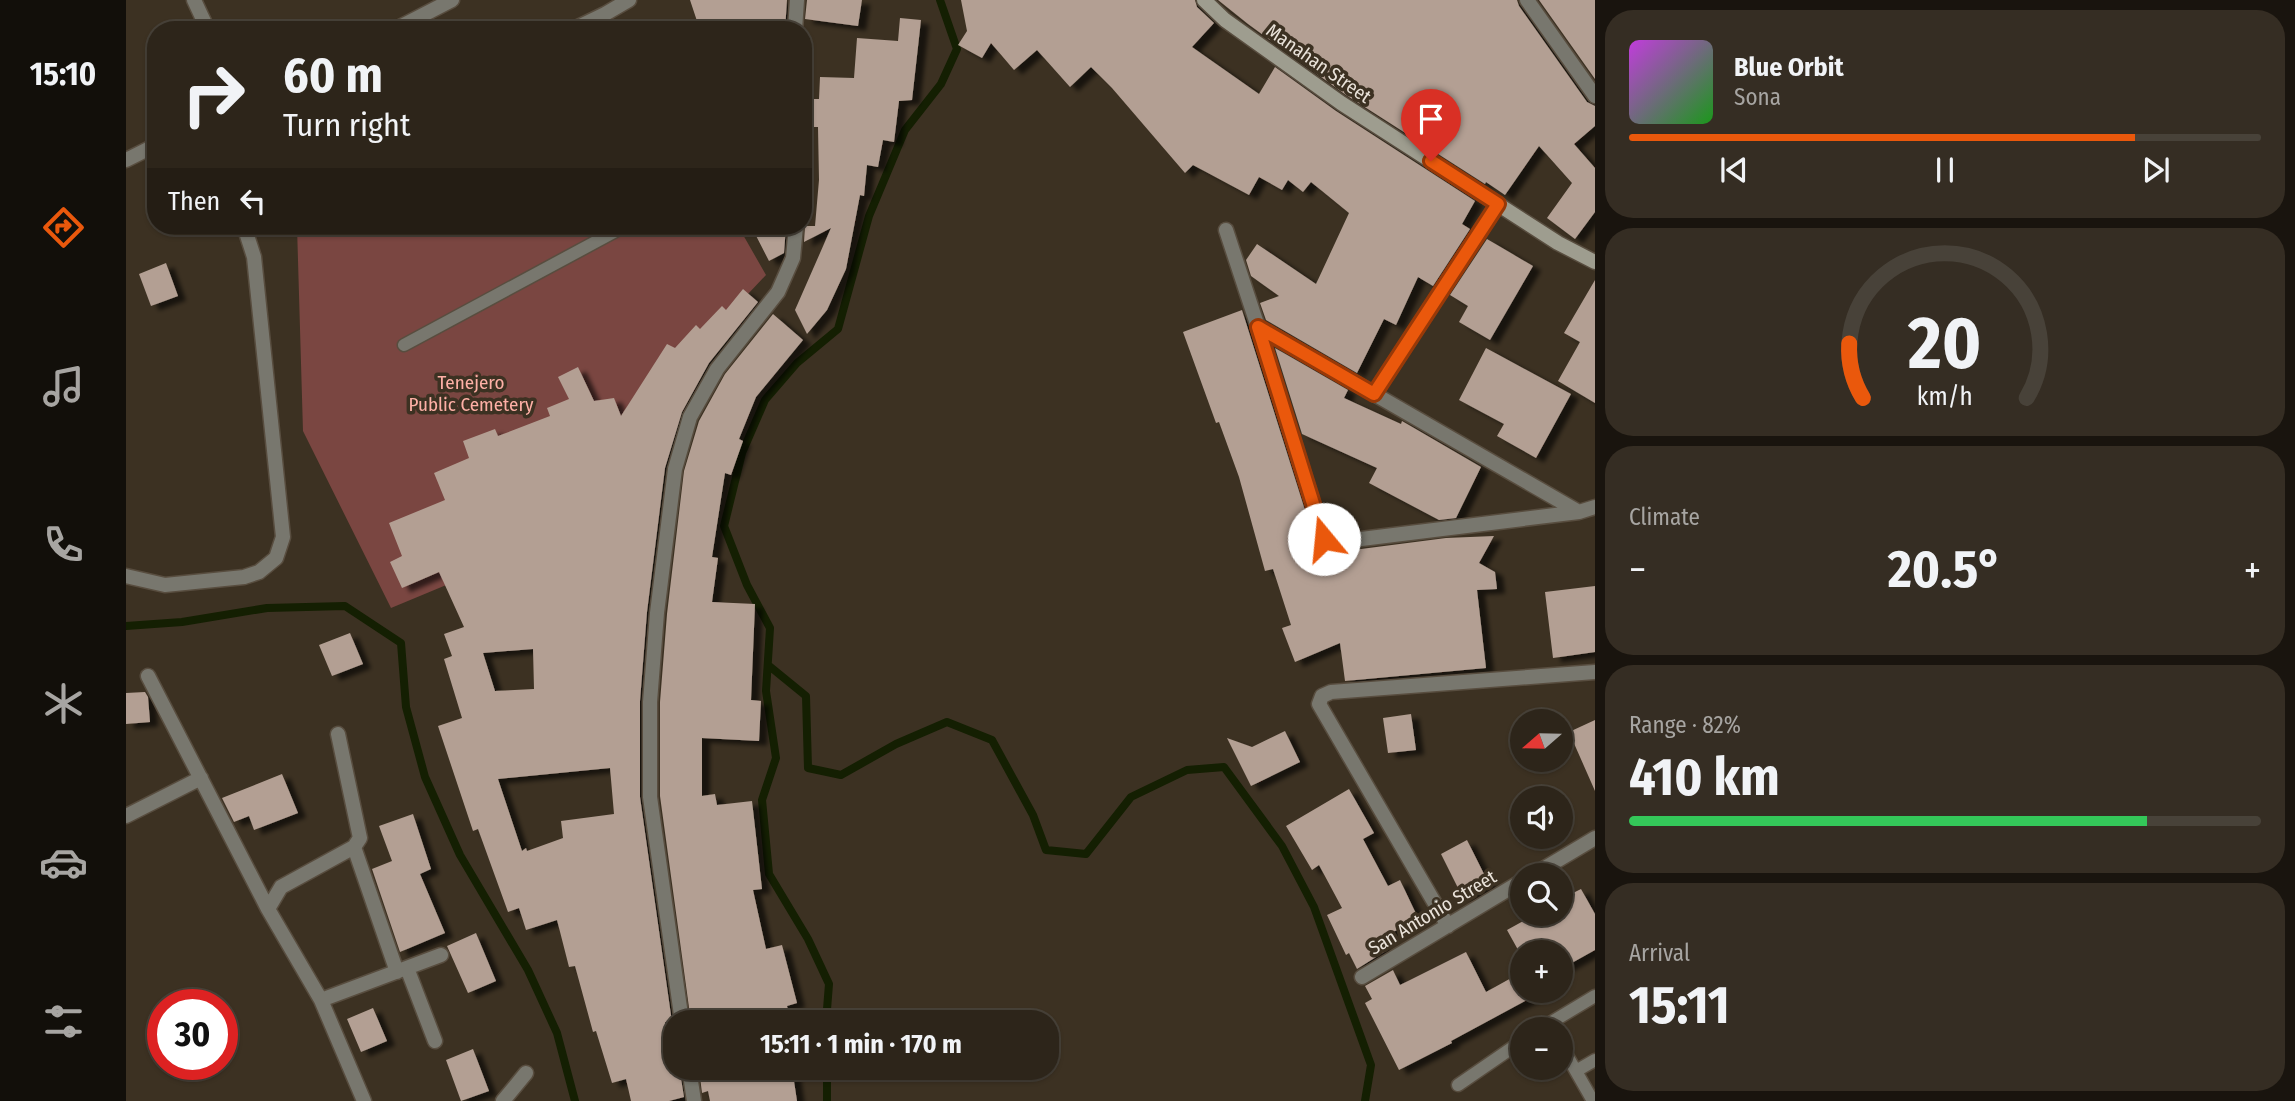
<!DOCTYPE html>
<meta charset="utf-8">
<style>
:root{--surface:#2d251a;--page:#352d23;--text:#f1f3f6;--muted:#a7a5a2;--line:#484239;--accent:#ea580c}
body{margin:0;font-family:"Fira Sans Condensed",sans-serif;background:var(--page);color:var(--text);height:100vh;display:flex;flex-direction:column;font-size:26px;white-space:nowrap}
*{box-sizing:border-box;margin:0}
p{font-size:23px;color:var(--muted)}
.icon{flex:none;width:38px;height:38px;fill:none;stroke:currentColor;stroke-width:2;stroke-linecap:round;stroke-linejoin:round}
.map{position:relative;flex:1;overflow:hidden}
.sheet{display:flex;flex-direction:column;gap:10px;padding:10px;background:#19140e;width:700px}
.sheet>*{flex:none}
.banner{position:absolute;left:21px;top:21px;width:665px;height:214px;border-radius:28px;box-shadow:0 2px 5px #0004,0 0 0 2px var(--line);background:#2d251a;color:var(--text);overflow:hidden}
.needle{width:46px;rotate:250deg}
.tools{position:absolute;left:1384px;top:709px;display:grid;gap:14px}
.tools a{display:grid;place-items:center;width:63px;height:63px;border-radius:50%;background:var(--surface);box-shadow:0 2px 5px #0004,0 0 0 2px var(--line);font-size:35px}
.speed{position:absolute;left:21px;top:989px;display:flex;gap:14px;font-size:35px;font-weight:700;text-align:center}
.speed>*{display:grid;place-content:center;width:91px;height:91px;border-radius:50%;background:var(--surface);box-shadow:0 2px 5px #0004,0 0 0 2px var(--line);line-height:1}
.speed .limit{border:10px solid #d22;background:#fff;color:#111}
.pin{position:absolute;display:grid;place-items:center;width:60px;height:60px;color:#fff;margin:-72px -30px;border-radius:50% 50% 50% 0;rotate:-45deg;box-shadow:0 0 7px #0007}
.pin .icon{rotate:45deg}
.me{position:absolute;width:77px;margin:-38px;rotate:343deg;stroke-linejoin:round;filter:drop-shadow(0 0 5px #0008)}
.turn{display:flex;align-items:center;gap:24px;height:147px;padding:0 21px;font-size:32px}
.turn .icon{width:91px;height:91px;stroke-width:2.5}
.turn b{display:block;font-size:49px;line-height:60px}
.then{display:flex;align-items:center;height:66px;padding:0 21px;background:#0003;gap:14px;font-size:26px}
.big{font-size:52px;font-weight:700;line-height:1.1}
.sheet .widget{flex:1;display:flex;flex-direction:column;justify-content:center;gap:10px;min-width:0;padding:0 24px;border-radius:28px;background:var(--page)}
.sheet .dial{align-items:center;gap:0}
.dial svg{height:182px;overflow:visible;fill:none;stroke:var(--line);stroke-width:7;stroke-linecap:round;text-anchor:middle}
.dial text{fill:var(--text);stroke:none}
.song{display:flex;align-items:center;gap:21px}
.cover{width:84px;height:84px;border-radius:10px;background:linear-gradient(135deg,hsl(290 70% 55%),hsl(120 70% 35%))}
.played{height:7px;border-radius:4px;background:linear-gradient(90deg,var(--accent) 80%,var(--line) 80%)}
.keys{display:flex;justify-content:space-around;direction:ltr}
.heat{display:flex;justify-content:space-between;align-items:center;font-size:38px;direction:ltr}
.charge{height:10px;border-radius:5px;background:linear-gradient(90deg,#34c759 82%,var(--line) 0)}
.trip{position:absolute;left:537px;top:1010px;width:396px;height:70px;border-radius:28px;background:var(--surface);box-shadow:0 2px 5px #0004,0 0 0 2px var(--line);font-weight:700;line-height:70px;text-align:center}
main{display:flex;flex:1;min-height:0}
.menu{display:flex;flex-direction:column;width:126px;justify-content:space-around;align-items:center;background:#120f0a;color:var(--muted)}
.menu .icon{width:49px;height:49px}
.menu .active{color:var(--accent)}
.menu b{font-size:32px;color:var(--text)}
.map>svg:first-child{display:block}
.green{fill:#7a4641}
.lines{fill:none;stroke-linecap:round;stroke-linejoin:round}
.stream{stroke:#141f02;stroke-width:8}
.building{fill:#b39f93;fill-rule:evenodd;filter:url(#shadow)}
.service-casing{stroke:#584d3f;stroke-width:15}
.minor-casing{stroke:#584d3f;stroke-width:17}
.tertiary-casing{stroke:#584d3f;stroke-width:17}
.secondary-casing{stroke:#584d3f;stroke-width:17}
.service{stroke:#78776e;stroke-width:12}
.minor{stroke:#78776e;stroke-width:14}
.tertiary{stroke:#78776e;stroke-width:14}
.secondary{stroke:#9e9d8f;stroke-width:14}
.route-casing{stroke:#983908;stroke-width:18}
.route{stroke:#ea580c;stroke-width:12}
.labels{text-anchor:middle;stroke-width:7;stroke-linejoin:round;paint-order:stroke}
.street-label{font-size:19px;fill:#eae3da;stroke:#3c3122}
.park-label{font-size:19px;fill:#feb0a6;stroke:#3c3122}
</style>
<main>
<nav class="menu">
<b>15:10</b>
<svg class="icon active" aria-label="directions" viewBox="0 0 24 24"><path d="M12 3l9 9-9 9-9-9zM9 14v-3h6M13 9l2 2-2 2"/></svg>
<svg class="icon" aria-label="music" viewBox="0 0 24 24"><path d="M9 18V5l10-2v13"/><circle cx="6" cy="18" r="3"/><circle cx="16" cy="16" r="3"/></svg>
<svg class="icon" aria-label="phone" viewBox="0 0 24 24"><path d="M5 4h4l2 5-3 2q2 4 5 5l2-3 5 2v4C11 20 4 13 5 4z"/></svg>
<svg class="icon" aria-label="climate" viewBox="0 0 24 24"><path d="M12 3v18M4 7l16 10M4 17L20 7"/></svg>
<svg class="icon" aria-label="car" viewBox="0 0 24 24"><path d="M5 17H2v-5l4-1 3-4h7l3 4 3 1v5h-3M9 17h6M6 11h13"/><circle cx="7" cy="17" r="2"/><circle cx="17" cy="17" r="2"/></svg>
<svg class="icon" aria-label="filters" viewBox="0 0 24 24"><path d="M4 7h16M4 17h16"/><circle cx="9" cy="7" r="2"/><circle cx="15" cy="17" r="2"/></svg>
</nav>
<div class="map">
<svg width="1469" height="1101" viewBox="0 0 1469 1101">
<defs>
<filter id="shadow"><feDropShadow dx="8" dy="4.5" stdDeviation="2" flood-color="#0009"/></filter>
</defs>
<rect width="100%" height="100%" fill="#3c3122"/>
<path class="green" d="M171,226H612L640,275L605,312L460,527L265,608L177,431Z"/>
<g class="lines">
<path class="stream" d="M0,626L56,622L141,608L219,606L275,643L280,707L299,777L334,855L402,970L431,1033L449,1101
M642,665L680,696L682,768L715,775L770,744L821,722L866,740L907,815L920,850L960,854L1005,797L1061,770L1098,767L1156,846L1188,907L1245,1065L1239,1101
M700,1022L703,984L682,939L643,874L636,800L650,758L640,691L644,628L621,585L598,526L616,453L639,400L671,363L712,329L743,216L779,130L815,84L831,49L814,0
M701,1068V1101"/>
</g>
<path class="building" d="M564,0H661L659,30H574Z
M681,0H736L732,26L679,19Z
M835,0H1069L1071,7L1088,23L1066,47L1133,94L1149,67L1210,111L1349,201L1336,224L1344,229L1307,286L1292,277L1270,325L1258,319L1231,373L1140,320L1134,303L1153,296L1125,276L1120,260L1131,244L1190,284L1223,213L1185,182L1177,192L1162,180L1156,190L1133,177L1123,195L1067,165L1059,173L986,88L965,67L944,87L911,50L888,70L865,43L856,58L832,45L841,31Z
M1092,0H1391L1393,6L1461,102L1469,106V126L1448,144L1469,168V212L1449,239L1421,218L1446,183L1413,146L1379,195L1360,182L1359,184L1220,95L1122,24Z
M1413,0H1469V79Z
M774,18L795,20L786,100L773,101L768,142L757,140L752,167L741,165L738,196L734,195L720,269L701,310L681,334L669,310L705,228L678,242L679,226H689L693,180L692,127H687V99H693L694,77L728,78L731,38L772,41Z
M625,226H660L658,253L643,261Z
M1361,239L1407,266L1364,340L1333,322L1342,306L1324,295Z
M40,263L52,296L25,306L13,274Z
M1469,280V403L1432,381L1454,342L1438,333Z
M617,289L632,302L583,363L556,412L539,468L521,612L514,701V797L546,1022H539L547,1073L554,1072L558,1097L543,1101H505L500,1079L486,1083L470,1031L467,1032L449,966L443,967L431,920L400,930L393,908L382,912L352,829L347,831L312,726L336,718L318,659L326,656L318,634L338,627L313,572L276,588L264,562L276,556L263,523L319,500L308,473L343,458L337,441L369,429L372,436L424,416L421,408L443,399L432,377L452,367L468,401L488,398L495,416L541,344L549,348L570,325L574,329L596,306L600,310ZM407,649L408,689L369,691L357,653ZM484,768L488,814L435,821L437,838L401,851L400,848L396,851L372,779Z
M1116,310L1189,542L1192,547L1204,553L1320,538L1368,536L1353,563L1369,572L1371,589L1351,590L1360,668L1219,681L1214,643L1169,662L1156,628L1165,625L1147,569L1139,571L1113,477L1093,422L1090,423L1057,332Z
M647,314L677,340L630,397L613,439L617,441L605,475L599,473L586,557L592,558L586,602L629,604L625,700L635,701L633,741L576,738V796L589,794L591,805L626,801L636,889L627,890L640,949L656,945L671,1003L661,1006L665,1022H565L534,796V702L541,614L558,471L573,421L599,374Z
M1149,348L1222,390L1218,398L1275,424L1276,421L1355,467L1330,518L1313,520L1243,483L1251,468L1176,434Z
M1360,348L1445,394L1410,458L1371,436L1378,424L1333,400Z
M1469,586V652L1427,658L1419,592Z
M224,633L237,664L206,676L193,645Z
M19,692L22,697L24,722L0,724V693Z
M1285,714L1290,750L1262,753L1257,718Z
M1469,720V791L1443,732Z
M1159,731L1174,762L1125,786L1101,738L1126,747Z
M156,774L172,813L128,830L123,816L108,822L96,798Z
M1223,789L1248,833L1237,839L1262,886L1274,880L1293,920L1252,939L1258,952L1231,969L1223,953L1220,955L1201,915L1216,908L1193,865L1186,870L1160,826Z
M287,814L305,869L294,874L319,933L274,952L246,869L266,861L253,826Z
M1341,840L1363,884L1337,898L1315,854Z
M1455,889L1469,914V950L1435,969V952H1396V957L1381,930L1410,914H1435V899Z
M350,933L370,981L342,993L321,946Z
M1340,952L1360,992L1396,972V990H1412L1414,993L1325,1041L1326,1043L1273,1070L1239,1003L1246,999L1239,986L1267,970L1274,985Z
M247,1008L261,1041L235,1052L221,1019Z
M347,1049L363,1091L335,1101L320,1060Z
M580,1068H666L671,1101H584L582,1091L576,1093L573,1069Z"/>
<g class="lines">
<g class="service-casing">
<path id="service" d="M278,345L499,226
M1414,1029L1469,996
M1435,1045L1467,1101
M1450,1071L1469,1060
M1332,1085L1396,1041"/>
</g>
<g class="minor-casing">
<path id="minor" d="M68,0L82,30
M1401,0L1469,96
M268,30L326,0
M446,30L479,14L503,0
M0,160L30,145
M1100,230L1132,327
M1248,394L1372,204
M1453,512L1203,543L1198,539L1132,327L1453,512L1469,507
M0,576L39,585L118,577L133,572L150,558L157,537L128,257L118,226
M22,676L142,909L195,1000L238,1101
M212,734L234,838L228,847
M0,816L75,778
M1407,875L1469,838
M142,909L155,887L228,847L271,972
M1322,926L1193,704L1196,696L1205,692L1469,672
M281,968L309,1041
M1236,977L1396,881
M195,1000L315,955
M377,1101L400,1073"/>
</g>
<g class="tertiary-casing">
<path id="tertiary" d="M669,30L671,0
M556,1022L524,797V702L531,613L549,469L564,417L591,369L652,292L667,258L670,226
M563,1068L568,1101"/>
</g>
<g class="secondary-casing">
<path id="secondary" d="M1078,0L1099,20L1215,103L1432,243L1469,262"/>
</g>
<use href="#service" class="service"/>
<use href="#minor" class="minor"/>
<use href="#tertiary" class="tertiary"/>
<use href="#secondary" class="secondary"/>
</g>
<g class="lines">
<g class="route-casing">
<path id="route" d="M1198,539L1132,327L1248,394L1372,204L1305,161"/>
</g>
<use href="#route" class="route"/>
</g>
<g class="labels">
<g class="street-label">
<text transform="translate(1193 63) rotate(35)" y="7">Manahan Street</text>
<text transform="translate(1306 912) rotate(-31)" y="7">San Antonio Street</text>
</g>
<g class="park-label">
<text x="345" y="389">Tenejero<tspan x="345" dy="22">Public Cemetery</tspan></text>
</g>
</g>
</svg>
<div class="tools">
<a><svg class="needle" viewBox="-14 -14 28 28"><path d="M0-13l5 13h-10z" fill="#e53935"/><path d="M0 13l5-13h-10z" fill="#a7a5a2"/></svg></a>
<a><svg class="icon" aria-label="sound" viewBox="0 0 24 24"><path d="M4 9h4l5-4v14l-5-4H4zM17 9q2 3 0 6"/></svg></a>
<a><svg class="icon" aria-label="search" viewBox="0 0 24 24"><circle cx="10" cy="10" r="6"/><path d="M15 15l6 6"/></svg></a>
<a>+</a>
<a>−</a>
</div>
<div class="speed"><div class="limit">30</div></div>
<div class="pin" style="left:1305px;top:161px;background:#d93025"><svg class="icon" aria-label="arrive" viewBox="0 0 24 24"><path d="M6 21V4h12l-3 4 3 4H6"/></svg></div>
<svg class="me" style="left:1198px;top:539px" viewBox="-20 -20 40 40"><circle r="19" fill="#fff"/><path d="M0-13L10 11 0 6-10 11z" fill="#ea580c"/></svg>
<div class="trip">15:11 · 1 min · 170 m</div>
<div class="banner">
<div class="turn"><svg class="icon" aria-label="right" viewBox="0 0 24 24"><path d="M7 20v-9h11M14 6l5 5-5 5"/></svg><div><b>60 m</b>Turn right</div></div>
<div class="then">Then<svg class="icon" aria-label="left" viewBox="0 0 24 24"><path d="M17 20v-9H6M10 6l-5 5 5 5"/></svg></div>
</div>
</div>
<section class="sheet">
<div class="widget">
<div class="song"><i class="cover"></i><div><b>Blue Orbit</b><p>Sona</p></div></div>
<div class="played"></div>
<div class="keys"><svg class="icon" aria-label="previous" viewBox="0 0 24 24"><path d="M18 5L8 12l10 7zM5 5v14"/></svg><svg class="icon" aria-label="pause" viewBox="0 0 24 24"><path d="M8 5v14M16 5v14"/></svg><svg class="icon" aria-label="next" viewBox="0 0 24 24"><path d="M6 5l10 7-10 7zM19 5v14"/></svg></div>
</div>
<div class="widget dial"><svg viewBox="0 0 100 80">
<path d="M14 69A42 42 0 1 1 86 69"/>
<path d="M14 69A42 42 0 0 1 8 45" stroke="#ea580c"/>
<text x="50" y="56" font-size="32" font-weight="700">20</text>
<text x="50" y="72" font-size="11">km/h</text>
</svg></div>
<div class="widget"><p>Climate</p>
<div class="heat"><a>−</a><b class="big">20.5°</b><a>+</a></div>
</div>
<div class="widget"><p>Range · 82%</p><b class="big">410 km</b><div class="charge"></div></div>
<div class="widget"><p>Arrival</p><b class="big">15:11</b></div>
</section>
</main>
